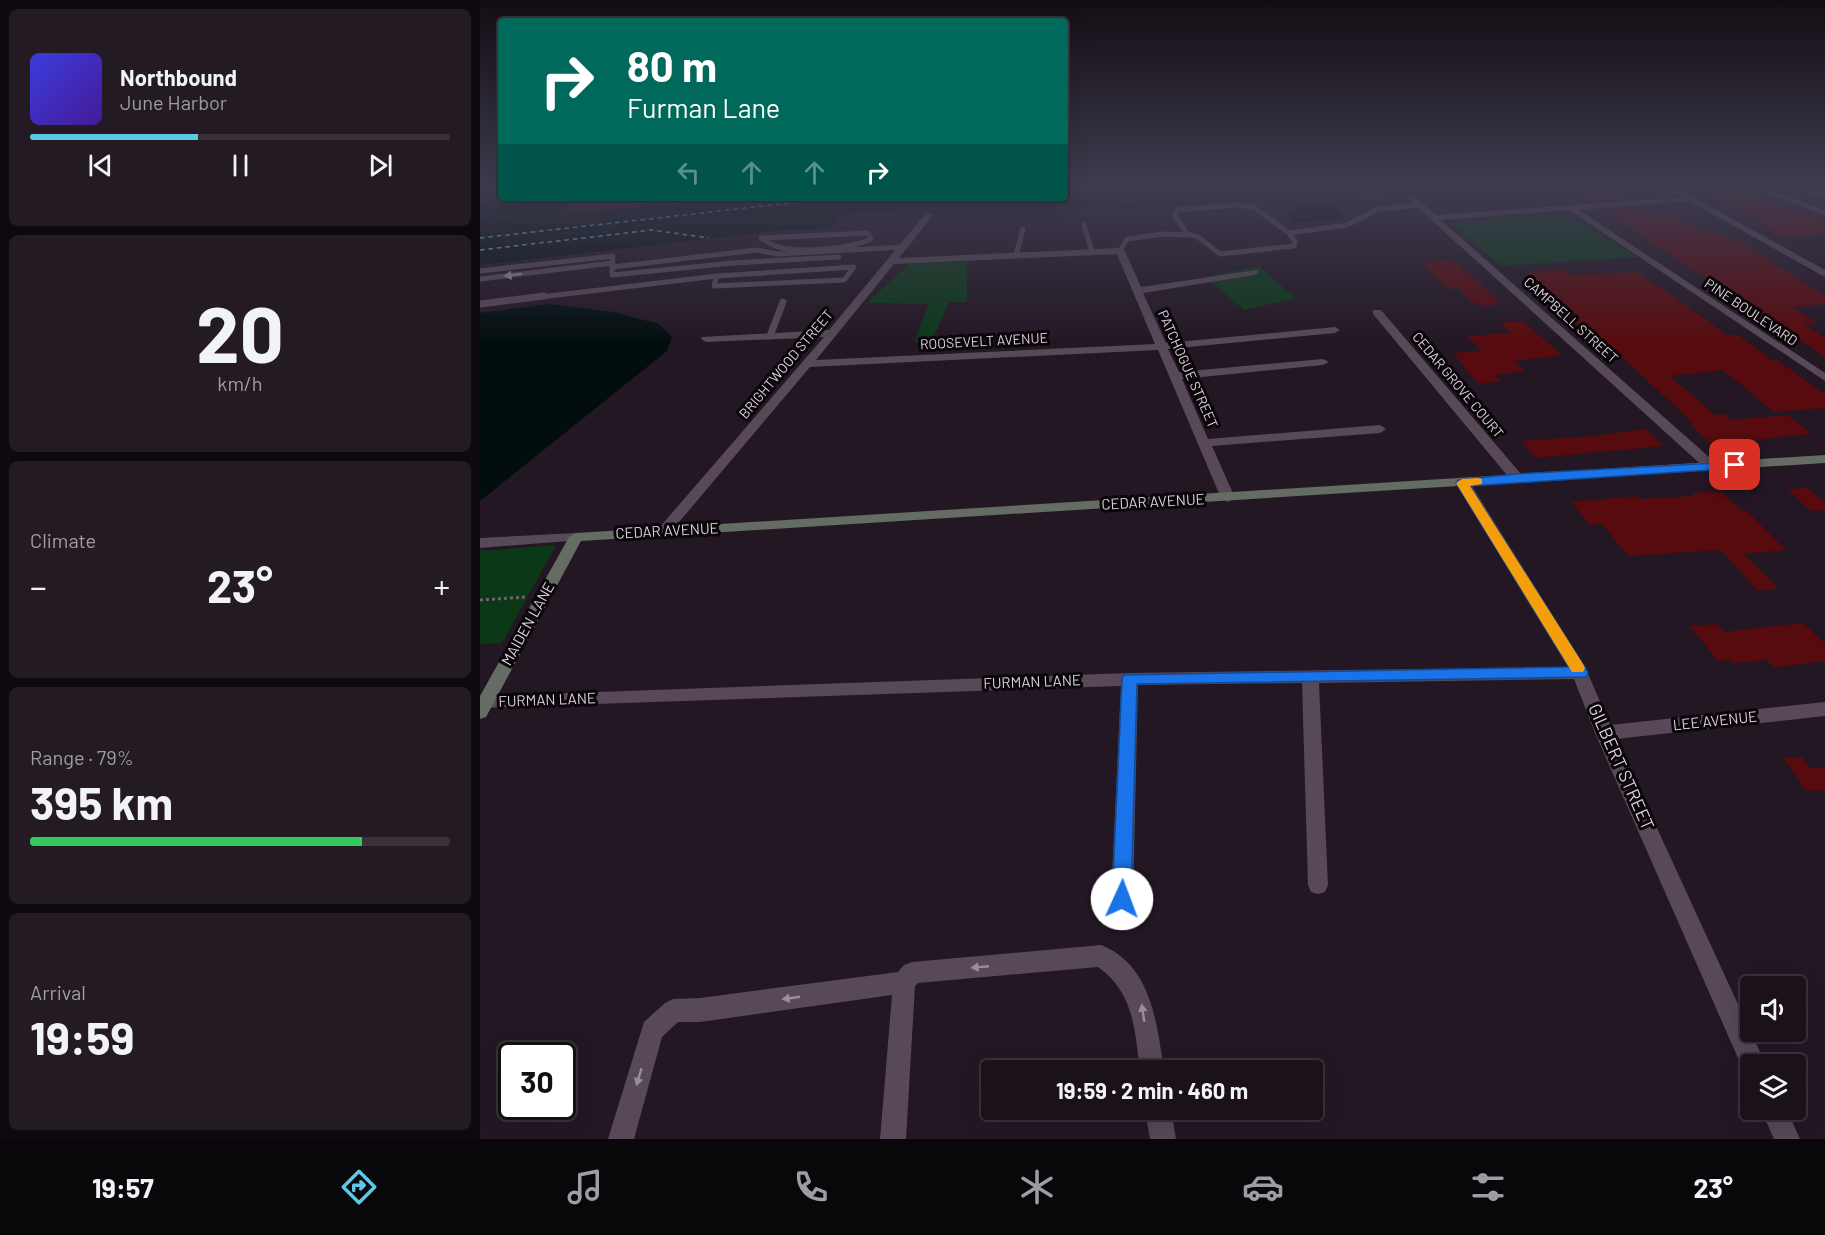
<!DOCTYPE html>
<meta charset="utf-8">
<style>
:root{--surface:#1a111a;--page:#231a23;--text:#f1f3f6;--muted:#9f9da2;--line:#383139;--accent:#5bc8e6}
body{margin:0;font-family:Barlow,sans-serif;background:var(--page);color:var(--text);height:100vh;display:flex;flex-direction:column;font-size:22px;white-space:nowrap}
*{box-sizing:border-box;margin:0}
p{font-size:20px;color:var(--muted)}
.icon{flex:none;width:33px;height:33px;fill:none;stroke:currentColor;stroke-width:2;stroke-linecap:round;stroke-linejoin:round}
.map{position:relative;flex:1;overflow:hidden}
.drawer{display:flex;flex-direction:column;gap:9px;padding:9px;background:#0e090e;width:480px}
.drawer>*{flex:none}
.hud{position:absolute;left:18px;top:18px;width:570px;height:183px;border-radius:6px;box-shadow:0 6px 24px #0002,0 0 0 2px var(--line);background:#00695c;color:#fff;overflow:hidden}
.buttons{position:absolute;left:1260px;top:976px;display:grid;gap:12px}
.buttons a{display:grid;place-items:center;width:66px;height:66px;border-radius:6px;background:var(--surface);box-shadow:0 6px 24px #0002,0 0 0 2px var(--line);font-size:30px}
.speed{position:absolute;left:18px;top:1042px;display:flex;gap:12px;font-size:30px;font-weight:700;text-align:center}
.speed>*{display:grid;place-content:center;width:78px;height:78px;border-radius:50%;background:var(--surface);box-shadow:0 6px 24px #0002,0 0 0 2px var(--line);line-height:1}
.speed .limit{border:3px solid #111;border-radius:9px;background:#fff;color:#111}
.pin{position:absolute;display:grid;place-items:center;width:51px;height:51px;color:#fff;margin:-26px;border-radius:12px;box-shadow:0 3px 9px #0006}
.me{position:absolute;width:66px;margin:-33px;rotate:2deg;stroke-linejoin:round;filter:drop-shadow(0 0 4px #0008)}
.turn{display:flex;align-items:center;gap:21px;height:126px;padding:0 30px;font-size:27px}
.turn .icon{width:78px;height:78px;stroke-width:2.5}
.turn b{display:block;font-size:42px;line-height:51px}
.lanes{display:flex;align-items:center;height:57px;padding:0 30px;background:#0003;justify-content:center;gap:30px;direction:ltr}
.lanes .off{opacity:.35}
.big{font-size:45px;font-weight:700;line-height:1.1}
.drawer .widget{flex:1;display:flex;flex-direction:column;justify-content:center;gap:9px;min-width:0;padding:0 21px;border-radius:9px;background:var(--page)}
.drawer .dial{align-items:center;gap:0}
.dial b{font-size:78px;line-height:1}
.song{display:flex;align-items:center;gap:18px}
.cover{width:72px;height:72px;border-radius:9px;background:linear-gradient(135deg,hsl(240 70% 55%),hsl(260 70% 35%))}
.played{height:6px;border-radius:3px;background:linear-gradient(90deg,var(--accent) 40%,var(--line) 40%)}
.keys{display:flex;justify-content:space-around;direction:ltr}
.heat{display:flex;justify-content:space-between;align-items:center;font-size:33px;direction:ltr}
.charge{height:9px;border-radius:4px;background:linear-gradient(90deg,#34c759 79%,var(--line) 0)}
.trip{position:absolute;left:501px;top:1060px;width:342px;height:60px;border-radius:6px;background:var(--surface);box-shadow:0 6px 24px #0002,0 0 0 2px var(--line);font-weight:700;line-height:60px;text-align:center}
.dock{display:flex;height:96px;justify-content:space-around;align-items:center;background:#0a070a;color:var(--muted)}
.dock .icon{width:42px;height:42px}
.dock .on{color:var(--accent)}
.dock b{font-size:27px;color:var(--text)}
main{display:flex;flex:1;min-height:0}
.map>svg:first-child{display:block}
.green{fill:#0b3918}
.water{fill:#020e0e}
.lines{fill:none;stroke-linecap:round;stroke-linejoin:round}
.ferry{stroke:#57d3d7;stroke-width:1.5;stroke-dasharray:4.5 4;stroke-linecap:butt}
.building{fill:#570b0e}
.path{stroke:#6e636e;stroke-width:3;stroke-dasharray:3 3;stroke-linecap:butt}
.lane-far1{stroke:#574957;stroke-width:5}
.lane{stroke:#574957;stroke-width:7}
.street{fill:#574957;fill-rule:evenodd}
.secondary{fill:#646c63;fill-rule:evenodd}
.oneway{fill:#998e99}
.route{fill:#1a73e8;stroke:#114b97;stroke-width:1.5}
.slow{fill:#f59e0b}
.labels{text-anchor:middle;stroke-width:6;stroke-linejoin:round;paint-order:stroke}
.far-street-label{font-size:14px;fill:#dbd2db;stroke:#090509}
.street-label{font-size:15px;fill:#dbd2db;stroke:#090509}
.near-street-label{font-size:18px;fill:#dbd2db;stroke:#090509}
</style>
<main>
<section class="drawer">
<div class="widget">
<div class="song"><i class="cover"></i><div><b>Northbound</b><p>June Harbor</p></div></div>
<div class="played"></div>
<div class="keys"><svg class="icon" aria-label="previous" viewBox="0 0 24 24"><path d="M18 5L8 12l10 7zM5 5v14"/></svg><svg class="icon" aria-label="pause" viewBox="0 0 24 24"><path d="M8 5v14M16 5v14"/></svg><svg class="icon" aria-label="next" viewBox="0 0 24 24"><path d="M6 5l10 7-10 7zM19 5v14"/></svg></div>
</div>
<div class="widget dial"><b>20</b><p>km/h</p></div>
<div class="widget"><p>Climate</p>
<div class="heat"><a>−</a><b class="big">23°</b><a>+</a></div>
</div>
<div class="widget"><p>Range · 79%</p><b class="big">395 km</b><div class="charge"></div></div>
<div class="widget"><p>Arrival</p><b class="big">19:59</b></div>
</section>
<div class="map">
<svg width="1345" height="1139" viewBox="0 0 1345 1139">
<rect width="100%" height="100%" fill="#231723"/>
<path class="green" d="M1086,214L1159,257L1021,266L969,223Z
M431,262H487V302H469L451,343L435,342L448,304L387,303Z
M779,266L815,298L764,310L725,277Z
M76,545L22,643L0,644V551Z"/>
<path class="water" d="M0,185H21V198H96L75,216L251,198H585V185H870L839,187L866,218L814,223L805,211L814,210L802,196L638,209L637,206L444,208L365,214L349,228L296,231L0,265Z
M70,304L133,312L179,324L192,337L187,351L0,501V313Z"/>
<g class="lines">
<path class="ferry" d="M585,190L700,185
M0,238L328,201L397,198
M0,250L172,230L229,238"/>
</g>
<path class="building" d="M896,185L911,198L884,200L870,186Z
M1135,191L1147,199L1110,201L1098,193Z
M1268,191L1345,221V233L1306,238L1228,194Z
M1160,207L1169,213L1189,212L1222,231L1231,230L1240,236L1254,238L1345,296V304L1313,307L1337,323H1323L1345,338V357L1123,210Z
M972,260L1002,285L1020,304L1000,306L997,303H992L979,288L968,289L943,263Z
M1085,269L1091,275L1157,272L1177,287H1181L1188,292L1247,335H1258L1293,361L1297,360L1345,394V408L1294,412L1243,370L1190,376L1235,415L1245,414L1251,420L1307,415L1332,434L1231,444L1210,424H1214L1155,369L1114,333L1110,334L1074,304L1083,303L1047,271Z
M1043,321L1082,355L1034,361L1045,371L1015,375L1021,381L998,384L973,353L1001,351L988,336L1031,333L1020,322Z
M1166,429L1184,446L1056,458L1041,441L1114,436Z
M1328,488L1345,503V510L1331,511L1307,489Z
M1241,491L1260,510H1266L1306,550L1264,554L1298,588L1278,591L1241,550L1148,556L1122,524L1110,525L1091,502L1157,496L1160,499L1214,496L1212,493Z
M1323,623L1345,644V661L1295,667L1286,660L1253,663L1250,660L1238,661L1210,626L1237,624L1244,632Z
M1322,757L1330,768L1345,767V790L1327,791L1303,758Z"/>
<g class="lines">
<path class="path" d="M0,600L46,597"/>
<path class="lane-far1" d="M1262,185L1281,188L1345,213
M1313,185L1345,197
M604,225L612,252
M388,233L391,239C370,249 320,253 298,247C292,245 286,241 281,238Z
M708,235L695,216L698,210L757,205L774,207L809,233
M640,251L647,239L683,234L712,235L718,237L740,254L814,246L815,242L809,233L867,225L898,209L939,205
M536,255L543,229
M132,267L277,250L297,254L423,247
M374,267L364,280L234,286L237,276Z
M0,271L133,256L132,273
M132,275L253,263L359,257
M0,279L132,263
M52,298L237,276"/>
<path class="lane" d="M0,304L64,296
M290,336L303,302"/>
<path class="street" d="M1182,185H1191L1345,270V277L1209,201L1099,210L1345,373V381L1089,210L961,220L1237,464L1239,467L1237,470H1227L925,196L932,194L956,215L1202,197Z
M446,213L453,215L419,258L640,248L645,251L661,287L777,270L779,272L774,275L663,293L686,343L855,327L860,330L855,333L688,349L699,372L843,359L849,362L843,365L702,379L728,439L900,425L906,429L900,433L732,446L755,498L748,502L741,498L678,350L330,367L189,534H179L177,531L179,528L344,337L226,342L221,339L222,337L349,330ZM637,254L675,344L336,360L414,264Z
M893,310H901L1041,474L1043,477L1041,480H1031L893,314Z
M983,479L990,483L1106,669L1130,725L1345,702V716L1136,739L1286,1065H1270V1076L1265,1074L1115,733L1094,679L839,683L848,885L845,892L838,894L831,892L828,885L822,683L658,685L653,899L649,906L642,909L635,906L631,899L641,686L0,708V698L4,696L650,673L1088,667L976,483Z
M96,533L101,534L103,537L101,540L0,548V538Z
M621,945C672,965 677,1024 684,1071H660C655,1031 654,992 618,967L438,983L435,986L426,1139H400L412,995L220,1022H198L182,1037L154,1139H128L164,1022L185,1003L193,999L220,998L418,972L424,965L432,962Z
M665,1110H691L696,1139H670Z
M1281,1110H1307L1320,1139H1294Z"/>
<path class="secondary" d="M1345,455V463L101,541L6,717L0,719V696L89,537L96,533Z"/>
</g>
<defs><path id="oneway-solid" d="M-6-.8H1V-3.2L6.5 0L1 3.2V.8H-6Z" transform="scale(1.5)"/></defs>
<g class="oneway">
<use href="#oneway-solid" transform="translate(33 275) rotate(173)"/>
<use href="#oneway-solid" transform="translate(500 967) rotate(175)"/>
<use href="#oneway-solid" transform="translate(311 998) rotate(172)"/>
<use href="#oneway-solid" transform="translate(663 1013) rotate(-99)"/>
<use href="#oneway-solid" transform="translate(159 1077) rotate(106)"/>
</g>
<linearGradient id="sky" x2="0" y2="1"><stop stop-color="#130d13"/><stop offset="0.54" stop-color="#3f3c50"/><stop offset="1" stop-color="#3f3c50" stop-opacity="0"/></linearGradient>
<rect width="1345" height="344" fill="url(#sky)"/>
<path class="route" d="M1255,462L1259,463V468L990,486L1106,669L1108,673L1106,677L657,684L651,899L648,905L642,908L635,905L632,899L642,679L644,675L1089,667L976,483L978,480L1036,474Z"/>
<path class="slow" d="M998,478L1002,479V484L990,486L1103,664L1105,668L1103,672H1092L976,483L982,479Z"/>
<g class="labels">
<g class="far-street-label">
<text transform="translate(1271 312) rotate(34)" y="5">PINE BOULEVARD</text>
<text transform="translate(1091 320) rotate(42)" y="5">CAMPBELL STREET</text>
<text transform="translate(504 341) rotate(-3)" y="5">ROOSEVELT AVENUE</text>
<text transform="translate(306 364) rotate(-50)" y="5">BRIGHTWOOD STREET</text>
<text transform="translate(708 369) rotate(66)" y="5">PATCHOGUE STREET</text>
<text transform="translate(978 385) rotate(50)" y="5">CEDAR GROVE COURT</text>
</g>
<g class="street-label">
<text transform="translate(673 502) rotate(-3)" y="5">CEDAR AVENUE</text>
<text transform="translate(187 531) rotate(-3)" y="5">CEDAR AVENUE</text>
<text transform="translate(48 624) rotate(-61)" y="5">MAIDEN LANE</text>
<text transform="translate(552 682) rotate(-2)" y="5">FURMAN LANE</text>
<text transform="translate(67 700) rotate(-2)" y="5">FURMAN LANE</text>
<text transform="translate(1235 721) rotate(-6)" y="5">LEE AVENUE</text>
</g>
<g class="near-street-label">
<text transform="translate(1141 767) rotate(66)" y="6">GILBERT STREET</text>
</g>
</g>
</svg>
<div class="buttons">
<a><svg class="icon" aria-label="sound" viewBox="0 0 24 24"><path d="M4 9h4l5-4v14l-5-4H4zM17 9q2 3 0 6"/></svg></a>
<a><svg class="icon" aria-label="layers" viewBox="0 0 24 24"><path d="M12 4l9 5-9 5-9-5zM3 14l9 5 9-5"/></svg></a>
</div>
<div class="speed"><div class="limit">30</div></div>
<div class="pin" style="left:1255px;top:465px;background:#d93025"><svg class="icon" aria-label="arrive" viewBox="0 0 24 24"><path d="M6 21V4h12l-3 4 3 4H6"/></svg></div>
<svg class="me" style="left:642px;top:899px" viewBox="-20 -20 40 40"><circle r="19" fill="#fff"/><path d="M0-13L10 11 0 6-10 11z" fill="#1a73e8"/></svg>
<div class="trip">19:59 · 2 min · 460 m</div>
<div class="hud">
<div class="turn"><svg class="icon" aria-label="right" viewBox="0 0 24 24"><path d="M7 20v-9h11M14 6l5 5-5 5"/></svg><div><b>80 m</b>Furman Lane</div></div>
<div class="lanes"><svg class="icon off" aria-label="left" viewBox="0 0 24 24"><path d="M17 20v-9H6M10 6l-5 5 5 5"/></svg><svg class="icon off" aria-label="ahead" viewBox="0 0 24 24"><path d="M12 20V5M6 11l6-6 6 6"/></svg><svg class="icon off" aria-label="ahead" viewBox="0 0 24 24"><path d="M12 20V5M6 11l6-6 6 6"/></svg><svg class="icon" aria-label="right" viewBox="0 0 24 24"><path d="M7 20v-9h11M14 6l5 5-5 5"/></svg></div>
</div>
</div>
</main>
<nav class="dock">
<b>19:57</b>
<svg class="icon on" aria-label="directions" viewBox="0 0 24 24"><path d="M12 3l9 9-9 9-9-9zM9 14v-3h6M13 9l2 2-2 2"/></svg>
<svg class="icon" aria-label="music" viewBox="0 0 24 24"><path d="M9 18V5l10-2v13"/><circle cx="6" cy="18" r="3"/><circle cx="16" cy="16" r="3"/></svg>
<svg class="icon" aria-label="phone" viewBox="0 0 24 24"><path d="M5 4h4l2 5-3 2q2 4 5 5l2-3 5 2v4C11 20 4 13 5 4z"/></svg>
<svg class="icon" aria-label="climate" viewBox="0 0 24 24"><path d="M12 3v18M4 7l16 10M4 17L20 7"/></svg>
<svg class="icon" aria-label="car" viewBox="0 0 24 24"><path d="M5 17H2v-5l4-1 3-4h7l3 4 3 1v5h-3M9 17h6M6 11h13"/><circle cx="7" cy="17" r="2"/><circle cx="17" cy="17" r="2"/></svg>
<svg class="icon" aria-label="filters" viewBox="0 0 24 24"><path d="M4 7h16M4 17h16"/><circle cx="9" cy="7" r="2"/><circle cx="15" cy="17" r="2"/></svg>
<b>23°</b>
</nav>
